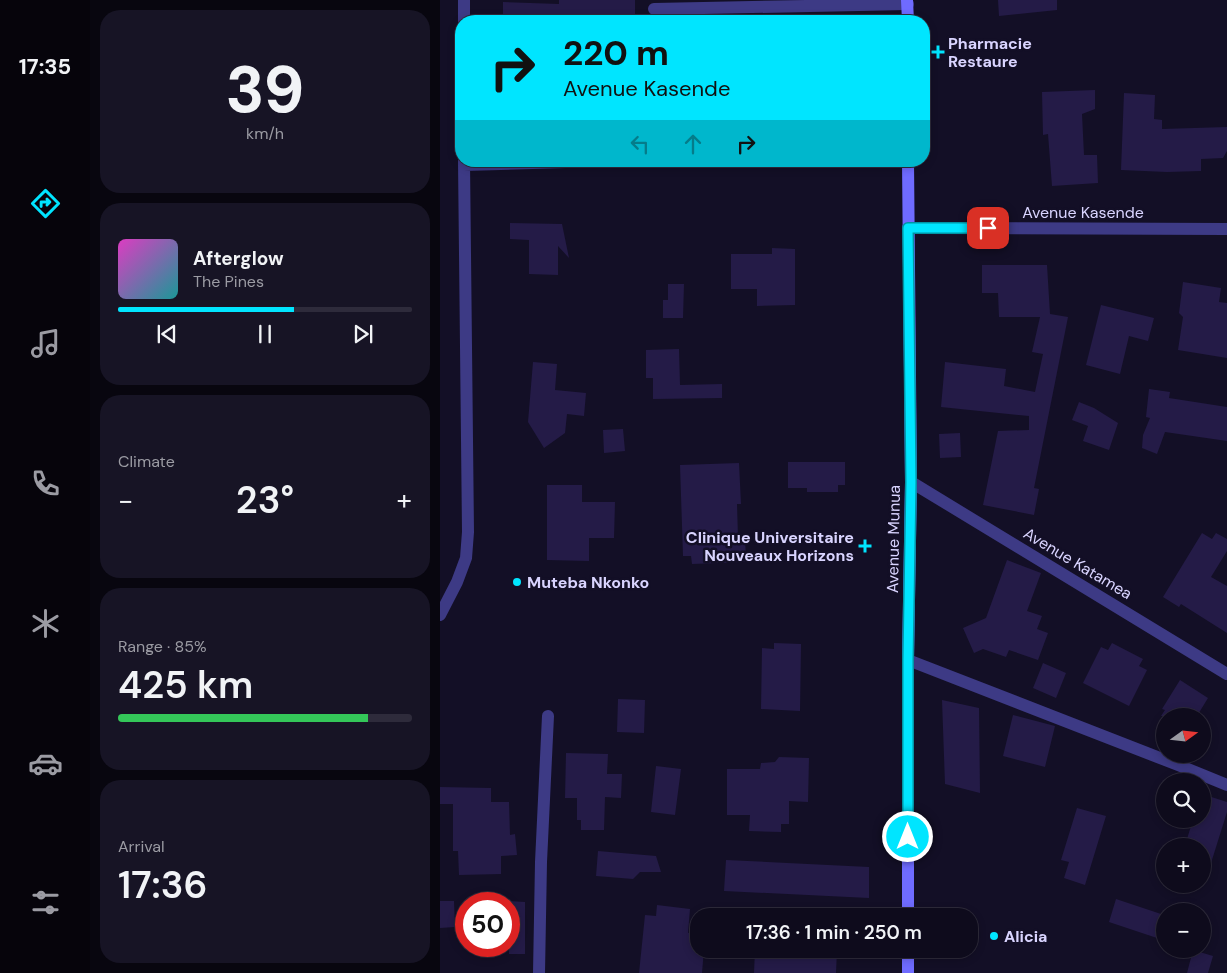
<!DOCTYPE html>
<meta charset="utf-8">
<style>
:root{--surface:#0e0b1c;--page:#171425;--text:#f1f3f6;--muted:#9b9ba3;--line:#2e2b3b;--accent:#00e5ff}
body{margin:0;font-family:"DM Sans",sans-serif;background:var(--page);color:var(--text);height:100vh;display:flex;flex-direction:column;font-size:19px;white-space:nowrap}
*{box-sizing:border-box;margin:0}
p{font-size:16px;color:var(--muted)}
.icon{flex:none;width:28px;height:28px;fill:none;stroke:currentColor;stroke-width:2;stroke-linecap:round;stroke-linejoin:round}
.map{position:relative;flex:1;overflow:hidden}
.side{display:flex;flex-direction:column;gap:10px;padding:10px;background:#08060f;width:350px}
.side>*{flex:none}
.hud{position:absolute;left:15px;top:15px;width:475px;height:152px;border-radius:20px;box-shadow:0 2px 8px #0003,0 0 0 1px var(--line);background:#00e5ff;color:#111;overflow:hidden}
.needle{width:32px;rotate:75deg}
.buttons{position:absolute;left:716px;top:708px;display:grid;gap:10px}
.buttons a{display:grid;place-items:center;width:55px;height:55px;border-radius:50%;background:var(--surface);box-shadow:0 2px 8px #0003,0 0 0 1px var(--line);font-size:25px}
.speed{position:absolute;left:15px;top:892px;display:flex;gap:10px;font-size:25px;font-weight:700;text-align:center}
.speed>*{display:grid;place-content:center;width:65px;height:65px;border-radius:50%;background:var(--surface);box-shadow:0 2px 8px #0003,0 0 0 1px var(--line);line-height:1}
.speed .limit{border:8px solid #d22;background:#fff;color:#111}
.pin{position:absolute;display:grid;place-items:center;width:42px;height:42px;color:#fff;margin:-21px;border-radius:10px;box-shadow:0 2px 8px #0006}
.me{position:absolute;width:55px;margin:-28px;rotate:0deg;stroke-linejoin:round;filter:drop-shadow(0 0 4px #0008)}
.turn{display:flex;align-items:center;gap:18px;height:105px;padding:0 25px;font-size:22px}
.turn .icon{width:65px;height:65px;stroke-width:2.5}
.turn b{display:block;font-size:35px;line-height:42px}
.lanes{display:flex;align-items:center;height:48px;padding:0 25px;background:#0003;justify-content:center;gap:25px;direction:ltr}
.lanes .off{opacity:.35}
.big{font-size:38px;font-weight:600;line-height:1.1}
.side .widget{flex:1;display:flex;flex-direction:column;justify-content:center;gap:8px;min-width:0;padding:0 18px;border-radius:20px;background:var(--page)}
.side .dial{align-items:center;gap:0}
.dial b{font-size:65px;line-height:1}
.song{display:flex;align-items:center;gap:15px}
.cover{width:60px;height:60px;border-radius:8px;background:linear-gradient(135deg,hsl(310 70% 55%),hsl(180 70% 35%))}
.played{height:5px;border-radius:2px;background:linear-gradient(90deg,var(--accent) 60%,var(--line) 60%)}
.keys{display:flex;justify-content:space-around;direction:ltr}
.heat{display:flex;justify-content:space-between;align-items:center;font-size:28px;direction:ltr}
.charge{height:8px;border-radius:4px;background:linear-gradient(90deg,#34c759 85%,var(--line) 0)}
.trip{position:absolute;left:250px;top:908px;width:288px;height:50px;border-radius:20px;background:var(--surface);box-shadow:0 2px 8px #0003,0 0 0 1px var(--line);font-weight:600;line-height:50px;text-align:center}
main{display:flex;flex:1;min-height:0}
.tabs{display:flex;flex-direction:column;width:90px;justify-content:space-around;align-items:center;background:#06040b;color:var(--muted)}
.tabs .icon{width:35px;height:35px}
.tabs .current{color:var(--accent)}
.tabs b{font-size:22px;color:var(--text)}
.map>svg:first-child{display:block}
.building{fill:#241b47}
.lines{fill:none;stroke-linecap:round;stroke-linejoin:round}
.street{stroke:#3d3a85;stroke-width:12}
.secondary{stroke:#6f6bff;stroke-width:12}
.route-casing{stroke:#0095a6;stroke-width:12}
.route{stroke:#00e5ff;stroke-width:9}
.poi-dot{fill:#00e5ff;stroke:#130f26;stroke-width:2}
.labels{text-anchor:middle;stroke-width:5;stroke-linejoin:round;paint-order:stroke}
.poi-label{font-size:16px;font-weight:bold;fill:#d9d4ff;stroke:#130f26;text-anchor:start}
.street-label{font-size:16px;fill:#d9d4ff;stroke:#130f26}
</style>
<main>
<nav class="tabs">
<b>17:35</b>
<svg class="icon current" aria-label="directions" viewBox="0 0 24 24"><path d="M12 3l9 9-9 9-9-9zM9 14v-3h6M13 9l2 2-2 2"/></svg>
<svg class="icon" aria-label="music" viewBox="0 0 24 24"><path d="M9 18V5l10-2v13"/><circle cx="6" cy="18" r="3"/><circle cx="16" cy="16" r="3"/></svg>
<svg class="icon" aria-label="phone" viewBox="0 0 24 24"><path d="M5 4h4l2 5-3 2q2 4 5 5l2-3 5 2v4C11 20 4 13 5 4z"/></svg>
<svg class="icon" aria-label="climate" viewBox="0 0 24 24"><path d="M12 3v18M4 7l16 10M4 17L20 7"/></svg>
<svg class="icon" aria-label="car" viewBox="0 0 24 24"><path d="M5 17H2v-5l4-1 3-4h7l3 4 3 1v5h-3M9 17h6M6 11h13"/><circle cx="7" cy="17" r="2"/><circle cx="17" cy="17" r="2"/></svg>
<svg class="icon" aria-label="filters" viewBox="0 0 24 24"><path d="M4 7h16M4 17h16"/><circle cx="9" cy="7" r="2"/><circle cx="15" cy="17" r="2"/></svg>
</nav>
<section class="side">
<div class="widget dial"><b>39</b><p>km/h</p></div>
<div class="widget">
<div class="song"><i class="cover"></i><div><b>Afterglow</b><p>The Pines</p></div></div>
<div class="played"></div>
<div class="keys"><svg class="icon" aria-label="previous" viewBox="0 0 24 24"><path d="M18 5L8 12l10 7zM5 5v14"/></svg><svg class="icon" aria-label="pause" viewBox="0 0 24 24"><path d="M8 5v14M16 5v14"/></svg><svg class="icon" aria-label="next" viewBox="0 0 24 24"><path d="M6 5l10 7-10 7zM19 5v14"/></svg></div>
</div>
<div class="widget"><p>Climate</p>
<div class="heat"><a>−</a><b class="big">23°</b><a>+</a></div>
</div>
<div class="widget"><p>Range · 85%</p><b class="big">425 km</b><div class="charge"></div></div>
<div class="widget"><p>Arrival</p><b class="big">17:36</b></div>
</section>
<div class="map">
<svg width="787" height="973" viewBox="0 0 787 973">
<rect width="100%" height="100%" fill="#130f26"/>
<path class="building" d="M119,0H195V21H63V2L119,4Z
M558,0H617V10L559,16Z
M655,90V109L642,114L644,155H657L658,183L612,186L608,134L603,135L602,92Z
M684,93L715,95L714,119L722,120V129L787,127V151L783,158L761,159V171L727,172L681,170Z
M70,223L122,224L129,258L118,246V275L89,274V240L70,239Z
M332,248L355,249V305L317,306V289H291V254H332Z
M542,265H607L610,314L628,317L594,488L599,489L594,515L543,505L558,431L589,430V416L501,407L505,362L566,369L564,386L595,392L603,354L592,352L600,317H559L558,293H542Z
M743,282L781,288L779,302L787,303V358L738,350L743,317L739,313Z
M228,284H244L243,318H223V300H228Z
M661,305L714,318L708,341L689,336L680,374L646,365Z
M239,349L240,385L282,384V398L213,399V378H206V350Z
M93,362L117,364L115,390L146,393L144,416L127,414L125,433L104,448L88,422Z
M709,389L730,392L729,398L787,407V441L725,432L717,454L702,448L703,435L710,418L706,417Z
M639,402L654,408L678,423L669,450L643,441L648,426L632,420Z
M183,429L185,451L164,453L163,430Z
M520,433L521,457L500,458L499,434Z
M348,462H405V485H398V492H367V488H348Z
M299,463L301,504H297L298,537L305,536L306,562L252,564L251,556H243L240,465Z
M107,485H142V502H175L174,538H149V561L107,560Z
M762,533L772,539L776,533L787,539V551L771,577L787,586V633L741,604L739,607L723,597Z
M567,560L601,573L587,611L602,616L597,629L608,633L598,660L569,650L566,657L543,649L534,653L523,628L546,618Z
M334,643L361,644L360,711L321,709L322,648L334,649Z
M672,643L703,659L699,666L707,670L689,706L643,683L661,647L668,650Z
M603,663L626,673L616,698L593,688Z
M740,680L768,698L757,716H721L725,710L722,709Z
M178,699L205,700L204,733L177,732Z
M502,700L539,708L540,793L505,784Z
M573,715L615,726L605,767L563,756Z
M126,753L168,754L167,774H182L181,798L165,797L164,830H141V820H137V798H125Z
M339,757L369,758L368,802L349,801V824H341V832L309,831L310,815H287V769H320L321,763L335,762Z
M216,766L241,769L235,815L211,812Z
M0,787L51,788V802H69L70,835L75,834L77,855L61,856V874L19,875L18,851H13V804H0Z
M762,794L787,802V812L766,879H762V846H745L753,819H762Z
M637,808L666,816L645,885L624,878L629,862L621,860Z
M158,851L216,856L221,872H200L193,879L156,876Z
M286,860L429,867V898L284,891Z
M676,899L724,915L717,938L669,922Z
M0,901H14L15,927L0,928Z
M69,901L85,902V954H69Z
M217,905L250,909L248,933L259,930V949H264L262,973H199L205,915L216,916Z
M315,949L397,950L396,973H314Z
M753,950L773,956L768,973H747Z"/>
<g class="lines">
<path class="street" d="M214,9L468,4
M24,21V0
M24,165L159,161
M468,228L787,229
M471,482L787,674
M0,615L17,582L26,558L28,532L24,161
M468,660L738,765L787,785
M99,973L101,862L108,716"/>
<path class="secondary" d="M467,0L468,21
M468,161L471,482L468,660V916
M468,949V973"/>
</g>
<g class="lines">
<g class="route-casing">
<path id="route" d="M468,837V660L471,482L468,228H548"/>
</g>
<use href="#route" class="route"/>
</g>
<g class="poi-dot">
<path d="M495.5 44.5h5v5h5v5h-5v5h-5v-5h-5v-5h5z"/>
<path d="M422.5 538.5h5v5h5v5h-5v5h-5v-5h-5v-5h5z"/>
<circle cx="77" cy="582" r="5"/>
<circle cx="554" cy="936" r="5"/>
</g>
<g class="labels">
<g class="poi-label">
<text x="508" y="49">Pharmacie<tspan x="508" dy="18">Restaure</tspan></text>
<text x="414" y="543" text-anchor="end">Clinique Universitaire<tspan x="414" dy="18">Nouveaux Horizons</tspan></text>
<text x="87" y="588">Muteba Nkonko</text>
<text x="564" y="942">Alicia</text>
</g>
<g class="street-label">
<text x="643" y="218">Avenue Kasende</text>
<text transform="translate(453 539) rotate(-89)" y="6">Avenue Munua</text>
<text transform="translate(638 563) rotate(31)" y="6">Avenue Katamea</text>
</g>
</g>
</svg>
<div class="buttons">
<a><svg class="needle" viewBox="-14 -14 28 28"><path d="M0-13l5 13h-10z" fill="#e53935"/><path d="M0 13l5-13h-10z" fill="#9b9ba3"/></svg></a>
<a><svg class="icon" aria-label="search" viewBox="0 0 24 24"><circle cx="10" cy="10" r="6"/><path d="M15 15l6 6"/></svg></a>
<a>+</a>
<a>−</a>
</div>
<div class="speed"><div class="limit">50</div></div>
<div class="pin" style="left:548px;top:228px;background:#d93025"><svg class="icon" aria-label="arrive" viewBox="0 0 24 24"><path d="M6 21V4h12l-3 4 3 4H6"/></svg></div>
<svg class="me" style="left:468px;top:837px" viewBox="-20 -20 40 40"><circle r="17" fill="#00e5ff" stroke="#fff" stroke-width="3"/><path d="M0-11L8 9 0 5-8 9z" fill="#fff"/></svg>
<div class="trip">17:36 · 1 min · 250 m</div>
<div class="hud">
<div class="turn"><svg class="icon" aria-label="right" viewBox="0 0 24 24"><path d="M7 20v-9h11M14 6l5 5-5 5"/></svg><div><b>220 m</b>Avenue Kasende</div></div>
<div class="lanes"><svg class="icon off" aria-label="left" viewBox="0 0 24 24"><path d="M17 20v-9H6M10 6l-5 5 5 5"/></svg><svg class="icon off" aria-label="ahead" viewBox="0 0 24 24"><path d="M12 20V5M6 11l6-6 6 6"/></svg><svg class="icon" aria-label="right" viewBox="0 0 24 24"><path d="M7 20v-9h11M14 6l5 5-5 5"/></svg></div>
</div>
</div>
</main>
